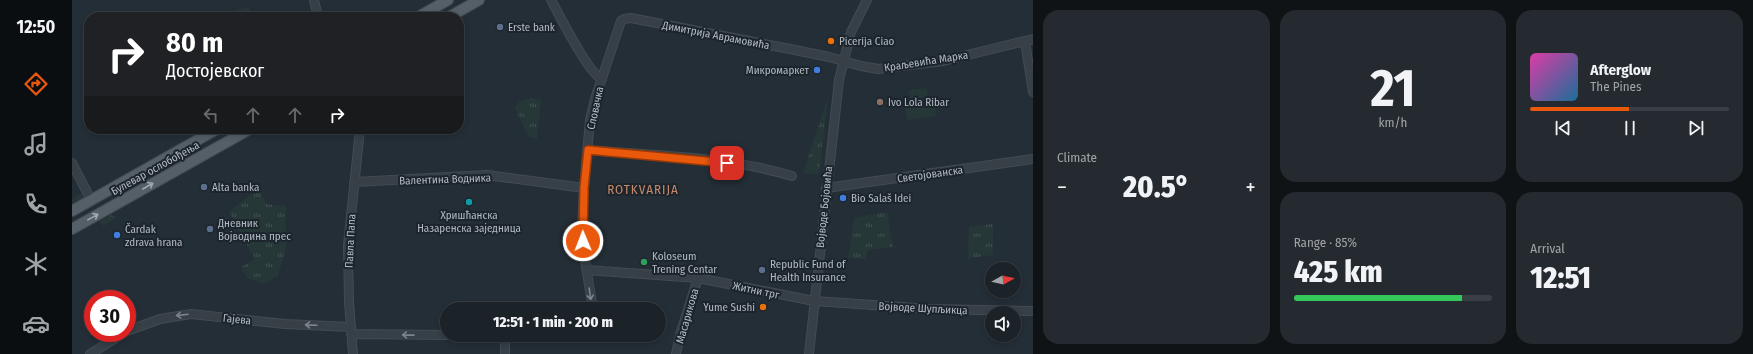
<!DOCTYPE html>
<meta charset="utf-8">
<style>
:root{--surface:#1b2228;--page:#242a30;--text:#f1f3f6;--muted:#a0a4a8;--line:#393f45;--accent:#ea580c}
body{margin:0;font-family:"Fira Sans Condensed",sans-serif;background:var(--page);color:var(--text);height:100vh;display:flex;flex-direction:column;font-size:15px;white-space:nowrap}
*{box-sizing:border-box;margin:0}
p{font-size:13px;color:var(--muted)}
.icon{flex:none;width:22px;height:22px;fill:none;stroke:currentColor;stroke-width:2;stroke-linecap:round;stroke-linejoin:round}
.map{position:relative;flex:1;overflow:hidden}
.details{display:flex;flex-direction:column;gap:10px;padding:10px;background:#0f1316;width:720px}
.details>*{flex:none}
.guide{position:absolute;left:12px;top:12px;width:380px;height:122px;border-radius:16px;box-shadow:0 2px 6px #0003,0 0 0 1px var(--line);background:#202124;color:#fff;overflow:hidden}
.needle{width:26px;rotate:82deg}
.fabs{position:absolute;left:913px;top:262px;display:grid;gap:8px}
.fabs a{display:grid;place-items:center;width:36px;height:36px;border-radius:50%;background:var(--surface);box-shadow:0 2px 6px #0003,0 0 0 1px var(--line);font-size:20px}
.speed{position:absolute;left:12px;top:290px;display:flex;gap:8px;font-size:20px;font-weight:700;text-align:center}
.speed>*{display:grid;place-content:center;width:52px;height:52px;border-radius:50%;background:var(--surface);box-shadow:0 2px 6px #0003,0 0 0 1px var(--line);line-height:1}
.speed .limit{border:6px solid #d22;background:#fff;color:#111}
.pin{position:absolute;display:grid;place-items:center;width:34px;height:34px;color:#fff;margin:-17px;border-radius:8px;box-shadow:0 2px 6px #0006}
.me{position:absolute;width:44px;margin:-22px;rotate:359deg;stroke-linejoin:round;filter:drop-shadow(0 0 3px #0008)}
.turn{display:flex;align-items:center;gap:14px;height:84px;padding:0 16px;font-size:18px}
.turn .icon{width:52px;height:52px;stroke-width:2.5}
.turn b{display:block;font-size:28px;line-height:34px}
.lanes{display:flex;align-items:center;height:38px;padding:0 16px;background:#0003;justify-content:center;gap:20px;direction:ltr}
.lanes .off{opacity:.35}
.big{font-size:30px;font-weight:800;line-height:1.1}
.details .card{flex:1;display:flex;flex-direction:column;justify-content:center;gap:6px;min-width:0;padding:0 14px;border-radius:16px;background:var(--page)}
.details .dial{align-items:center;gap:0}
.dial b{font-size:52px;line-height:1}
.song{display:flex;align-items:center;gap:12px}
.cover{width:48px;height:48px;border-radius:6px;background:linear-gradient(135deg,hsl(320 70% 55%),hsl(200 70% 35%))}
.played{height:4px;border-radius:2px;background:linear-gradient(90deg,var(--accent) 50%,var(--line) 50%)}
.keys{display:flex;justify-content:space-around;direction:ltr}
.heat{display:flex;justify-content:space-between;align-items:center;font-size:22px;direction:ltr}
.charge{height:6px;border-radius:3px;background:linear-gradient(90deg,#34c759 85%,var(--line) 0)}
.details .tiles{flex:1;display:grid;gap:10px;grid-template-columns:repeat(3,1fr)}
.card:first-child{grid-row:span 2}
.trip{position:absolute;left:368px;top:302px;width:226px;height:40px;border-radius:20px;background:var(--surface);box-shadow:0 2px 6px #0003,0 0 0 1px var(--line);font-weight:800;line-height:40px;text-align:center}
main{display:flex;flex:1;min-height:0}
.tab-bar{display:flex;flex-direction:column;width:72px;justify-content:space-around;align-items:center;background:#0b0e10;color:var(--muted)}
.tab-bar .icon{width:28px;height:28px}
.tab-bar .current{color:var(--accent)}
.tab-bar b{font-size:18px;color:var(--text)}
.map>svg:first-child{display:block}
.grass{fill:url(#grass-tufts)}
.pitch{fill:#263738}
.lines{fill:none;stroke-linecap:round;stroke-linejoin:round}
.minor-casing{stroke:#434b53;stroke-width:10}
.major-casing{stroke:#434b53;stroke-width:12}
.minor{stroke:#373f47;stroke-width:8}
.major{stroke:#555f67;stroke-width:10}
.oneway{stroke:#9fa8b1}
.oneway2{stroke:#7b838b}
.route-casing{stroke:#983908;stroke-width:10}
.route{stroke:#ea580c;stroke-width:7}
.service-dot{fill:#5c6f8a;stroke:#1c242c;stroke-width:1.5}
.food-dot{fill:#e8710a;stroke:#1c242c;stroke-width:1.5}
.shop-dot{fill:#3f7fe0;stroke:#1c242c;stroke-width:1.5}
.education-dot{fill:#8d6e63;stroke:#1c242c;stroke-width:1.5}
.culture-dot{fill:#0f9aa8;stroke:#1c242c;stroke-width:1.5}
.leisure-dot{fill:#2e9e5b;stroke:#1c242c;stroke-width:1.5}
.labels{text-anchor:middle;stroke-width:4;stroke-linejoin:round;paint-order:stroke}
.poi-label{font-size:11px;fill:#b2bac3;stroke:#1c242c;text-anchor:start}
.street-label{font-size:11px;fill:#b2bac3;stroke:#1c242c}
.quarter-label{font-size:13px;letter-spacing:1px;fill:#c6886a;stroke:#1c242c}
</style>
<main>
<nav class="tab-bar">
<b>12:50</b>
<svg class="icon current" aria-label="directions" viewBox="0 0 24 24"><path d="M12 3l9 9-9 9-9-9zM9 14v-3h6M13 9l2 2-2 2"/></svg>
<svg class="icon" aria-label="music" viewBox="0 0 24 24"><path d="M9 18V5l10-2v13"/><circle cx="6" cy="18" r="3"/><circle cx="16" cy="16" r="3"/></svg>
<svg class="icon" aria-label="phone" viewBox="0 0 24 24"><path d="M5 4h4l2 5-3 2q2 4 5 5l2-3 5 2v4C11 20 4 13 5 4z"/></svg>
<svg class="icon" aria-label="climate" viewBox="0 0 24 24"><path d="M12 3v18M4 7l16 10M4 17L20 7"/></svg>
<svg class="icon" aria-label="car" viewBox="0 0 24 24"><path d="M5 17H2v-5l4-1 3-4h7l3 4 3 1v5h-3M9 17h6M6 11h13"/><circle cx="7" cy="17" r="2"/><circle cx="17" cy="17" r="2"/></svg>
</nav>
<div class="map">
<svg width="961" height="354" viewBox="0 0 961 354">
<defs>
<pattern id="grass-tufts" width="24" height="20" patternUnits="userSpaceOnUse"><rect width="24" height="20" fill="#263738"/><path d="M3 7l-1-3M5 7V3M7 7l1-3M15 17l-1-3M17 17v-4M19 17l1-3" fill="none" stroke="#435253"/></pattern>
</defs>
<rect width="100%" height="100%" fill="#242e36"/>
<path class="grass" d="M177,7L180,17H136Z
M756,97L747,174L731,173Z
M459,98L469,100L465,139L456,136L443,108L447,102Z
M189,192L194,204L214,206V248L206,275L193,284L175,278L169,267L183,259L157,212L178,195Z
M10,193L11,199L0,206V199Z
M815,212L821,247L796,250L794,259L776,258L782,218Z
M39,215L45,218L32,225L27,221Z
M921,224V255L896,258L897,227Z"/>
<path class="pitch" d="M855,88L856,97L838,99L837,90Z
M862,98L864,116L835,120L833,101Z"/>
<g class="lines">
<g class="minor-casing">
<path id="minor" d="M242,0L246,17
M479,0C487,14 517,75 530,79
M953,42L961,92
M516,150C584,156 654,156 720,176
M0,163L19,200
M282,182L415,175L512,188
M754,188L961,159
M515,270L626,278L742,301L859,309L961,311
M521,309L512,255L510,228L512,188L518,120L523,99L549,21L552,19L559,18L718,49L757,57L789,66L806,69L871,61L961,39
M55,331L88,319L119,314L213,324L278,327
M279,334L375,335
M385,335L493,336L520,335
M18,354L52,333
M281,354L277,302L276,245L288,129
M433,354V335
M604,354L608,335L626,278
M737,354L767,80L779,32L795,0"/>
</g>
<g class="major-casing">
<path id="major" d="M346,17L376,0
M377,17L407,0
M0,211L145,129
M0,229L178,129"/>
</g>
<use href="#minor" class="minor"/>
<use href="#major" class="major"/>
</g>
<defs><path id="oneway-shaft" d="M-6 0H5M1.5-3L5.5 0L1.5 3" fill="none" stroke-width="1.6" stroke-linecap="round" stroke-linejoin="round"/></defs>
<g class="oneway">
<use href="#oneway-shaft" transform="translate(76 186) rotate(-30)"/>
<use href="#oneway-shaft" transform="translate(21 217) rotate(-29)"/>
</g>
<g class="oneway2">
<use href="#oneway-shaft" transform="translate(518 294) rotate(82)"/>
<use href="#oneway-shaft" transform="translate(110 315) rotate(173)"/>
<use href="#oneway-shaft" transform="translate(239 325) rotate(-178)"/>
<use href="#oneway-shaft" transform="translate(336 335) rotate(-179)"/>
</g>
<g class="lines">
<g class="route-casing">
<path id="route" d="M511,241L512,188L516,150L655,163"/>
</g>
<use href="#route" class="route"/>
</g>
<g class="service-dot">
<circle cx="428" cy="27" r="4"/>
<circle cx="132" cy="187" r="4"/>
<circle cx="138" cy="229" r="4"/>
<circle cx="690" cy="270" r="4"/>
</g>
<g class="food-dot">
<circle cx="759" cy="41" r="4"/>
<circle cx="691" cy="307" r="4"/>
</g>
<g class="shop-dot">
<circle cx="745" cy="70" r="4"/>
<circle cx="771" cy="198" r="4"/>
<circle cx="45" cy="235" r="4"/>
</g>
<circle class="education-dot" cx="808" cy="102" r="4"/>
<circle class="culture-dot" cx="397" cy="202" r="4"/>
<circle class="leisure-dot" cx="572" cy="262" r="4"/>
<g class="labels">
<g class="poi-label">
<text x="436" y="31">Erste bank</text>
<text x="767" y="45">Picerija Ciao</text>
<text x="737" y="74" text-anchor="end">Микромаркет</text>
<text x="816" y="106">Ivo Lola Ribar</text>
<text x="140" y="191">Alta banka</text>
<text x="779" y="202">Bio Salaš Idei</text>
<text x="397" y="219" text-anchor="middle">Хришћанска<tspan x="397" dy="13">Назаренска заједница</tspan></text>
<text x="146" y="227">Дневник<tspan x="146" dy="13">Војводина прес</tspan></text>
<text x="53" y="233">Čardak<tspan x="53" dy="13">zdrava hrana</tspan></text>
<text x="580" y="260">Koloseum<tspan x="580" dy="13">Trening Centar</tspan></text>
<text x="698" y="268">Republic Fund of<tspan x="698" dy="13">Health Insurance</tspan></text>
<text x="683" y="311" text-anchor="end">Yume Sushi</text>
</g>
<g class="street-label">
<text transform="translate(644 35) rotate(11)" y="4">Димитрија Аврамовића</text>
<text transform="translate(854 61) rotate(-9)" y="4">Краљевића Марка</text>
<text transform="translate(523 108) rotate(-78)" y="4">Словачка</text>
<text transform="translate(83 168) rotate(-29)" y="4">Булевар ослобођења</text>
<text transform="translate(858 174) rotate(-8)" y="4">Светојованска</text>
<text transform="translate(373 179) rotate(-2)" y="4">Валентина Водника</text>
<text transform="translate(752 207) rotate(-84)" y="4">Војводе Бојовића</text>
<text transform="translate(278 241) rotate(-87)" y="4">Павла Папа</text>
<text transform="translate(684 290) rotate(12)" y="4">Житни трг</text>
<text transform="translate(851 308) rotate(3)" y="4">Војводе Шупљикца</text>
<text transform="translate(615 316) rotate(-74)" y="4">Масарикова</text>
<text transform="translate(165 319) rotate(6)" y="4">Гајева</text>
</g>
<g class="quarter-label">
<text x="571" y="194">ROTKVARIJA</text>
</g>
</g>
</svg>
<div class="fabs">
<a><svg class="needle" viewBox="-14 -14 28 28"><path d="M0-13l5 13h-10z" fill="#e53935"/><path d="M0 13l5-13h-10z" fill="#a0a4a8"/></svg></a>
<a><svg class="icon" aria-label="sound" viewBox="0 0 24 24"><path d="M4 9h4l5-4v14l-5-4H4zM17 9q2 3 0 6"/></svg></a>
</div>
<div class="speed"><div class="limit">30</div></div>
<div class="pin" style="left:655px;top:163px;background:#d93025"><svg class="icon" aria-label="arrive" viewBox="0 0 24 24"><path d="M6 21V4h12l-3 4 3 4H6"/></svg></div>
<svg class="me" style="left:511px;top:241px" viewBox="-20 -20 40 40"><circle r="17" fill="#ea580c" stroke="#fff" stroke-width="3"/><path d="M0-11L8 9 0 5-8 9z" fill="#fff"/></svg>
<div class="trip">12:51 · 1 min · 200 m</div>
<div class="guide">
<div class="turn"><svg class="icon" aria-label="right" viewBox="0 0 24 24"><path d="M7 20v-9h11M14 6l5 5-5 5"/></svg><div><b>80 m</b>Достојевског</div></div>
<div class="lanes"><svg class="icon off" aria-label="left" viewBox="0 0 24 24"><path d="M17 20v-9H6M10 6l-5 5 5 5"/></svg><svg class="icon off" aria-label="ahead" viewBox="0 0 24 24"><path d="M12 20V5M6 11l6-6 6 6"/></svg><svg class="icon off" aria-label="ahead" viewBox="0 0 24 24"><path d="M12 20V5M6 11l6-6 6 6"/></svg><svg class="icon" aria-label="right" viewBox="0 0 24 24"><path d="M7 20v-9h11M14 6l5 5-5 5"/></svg></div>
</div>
</div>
<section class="details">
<div class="tiles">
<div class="card"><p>Climate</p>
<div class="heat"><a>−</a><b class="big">20.5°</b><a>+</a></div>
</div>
<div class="card dial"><b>21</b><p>km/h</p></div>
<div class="card">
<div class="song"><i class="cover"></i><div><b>Afterglow</b><p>The Pines</p></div></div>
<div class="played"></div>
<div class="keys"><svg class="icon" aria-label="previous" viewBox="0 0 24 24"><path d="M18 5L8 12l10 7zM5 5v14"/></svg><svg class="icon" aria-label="pause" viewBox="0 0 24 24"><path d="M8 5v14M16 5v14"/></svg><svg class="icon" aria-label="next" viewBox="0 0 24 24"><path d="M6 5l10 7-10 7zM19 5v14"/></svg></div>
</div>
<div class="card"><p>Range · 85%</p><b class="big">425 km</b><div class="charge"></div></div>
<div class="card"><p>Arrival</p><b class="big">12:51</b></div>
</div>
</section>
</main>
